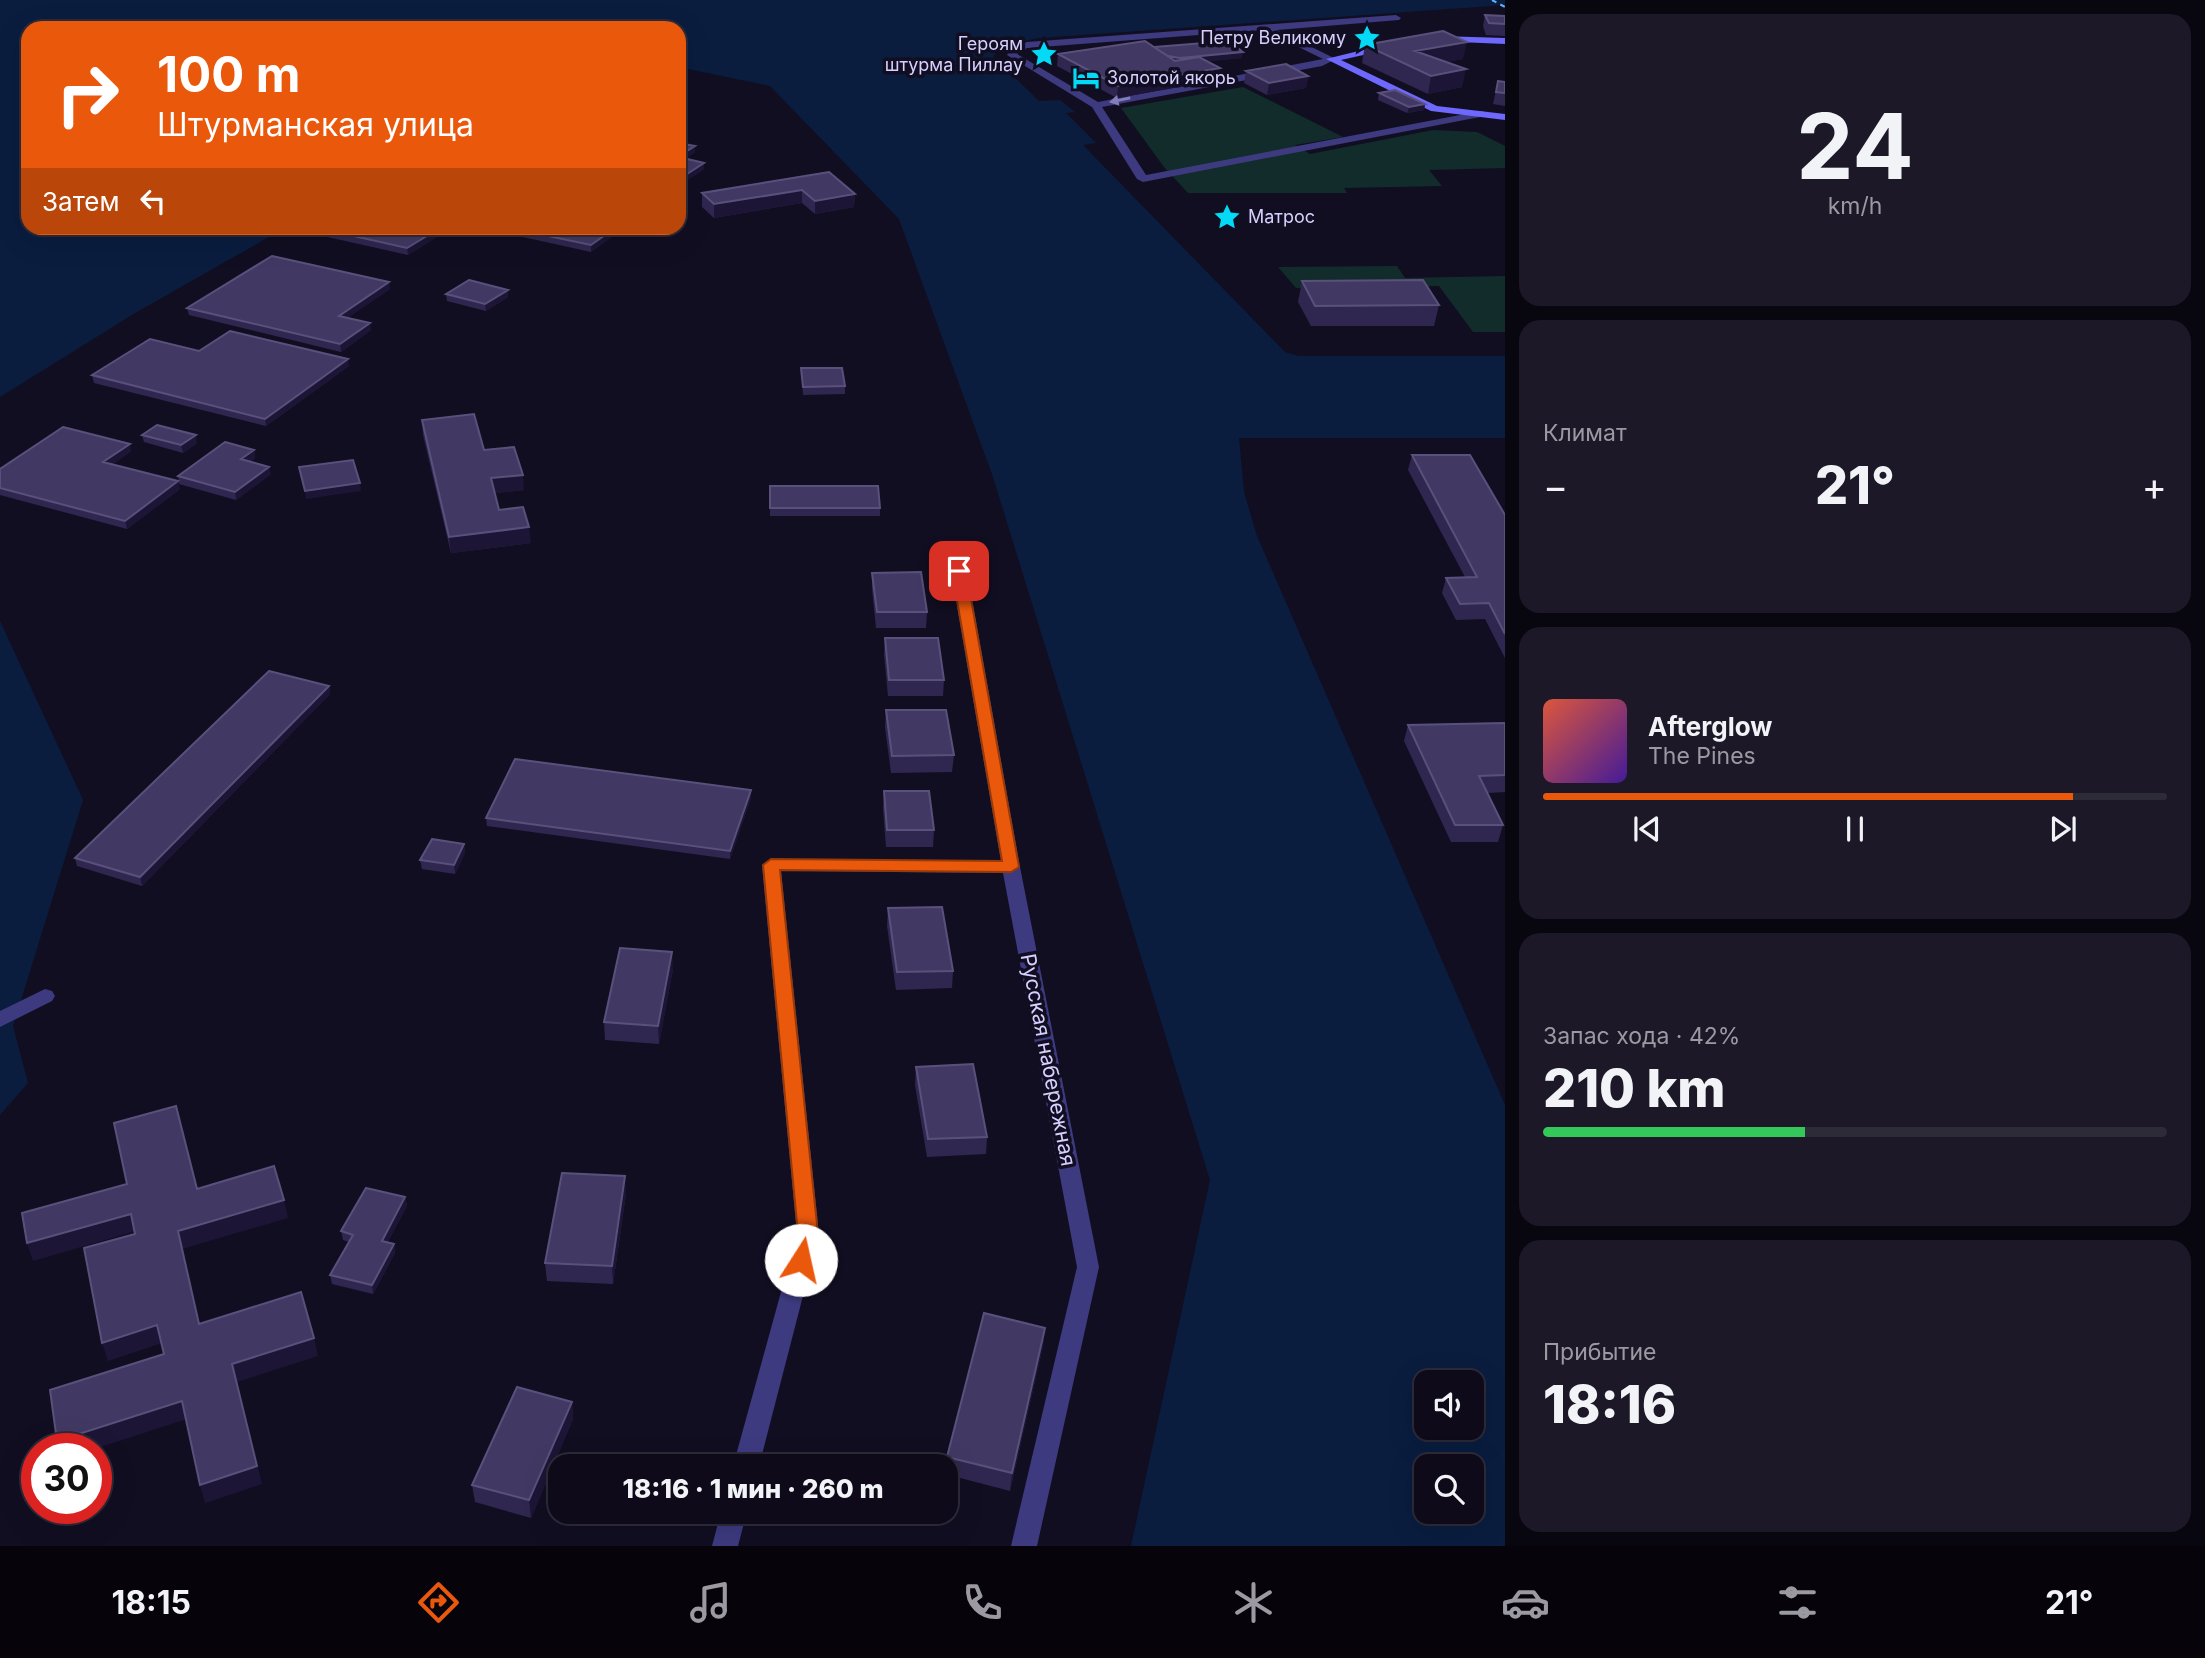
<!DOCTYPE html>
<html lang="ru">
<meta charset="utf-8">
<style>
:root{--surface:#0e0a1a;--page:#1c1827;--text:#f1f3f6;--muted:#9b9aa2;--line:#2e2b39;--accent:#ea580c}
body{margin:0;font-family:Inter,sans-serif;background:var(--page);color:var(--text);height:100vh;display:flex;flex-direction:column;font-size:26px;white-space:nowrap}
*{box-sizing:border-box;margin:0}
p{font-size:23px;color:var(--muted)}
.icon{flex:none;width:38px;height:38px;fill:none;stroke:currentColor;stroke-width:2;stroke-linecap:round;stroke-linejoin:round}
.map{position:relative;flex:1;overflow:hidden}
.drawer{display:flex;flex-direction:column;gap:14px;padding:14px;background:#08060e;width:700px}
.drawer>*{flex:none}
.hud{position:absolute;left:21px;top:21px;width:665px;height:214px;border-radius:21px;box-shadow:0 7px 28px #0002,0 0 0 2px var(--line);background:#ea580c;color:#fff;overflow:hidden}
.tools{position:absolute;left:1414px;top:1370px;display:grid;gap:14px}
.tools a{display:grid;place-items:center;width:70px;height:70px;border-radius:14px;background:var(--surface);box-shadow:0 7px 28px #0002,0 0 0 2px var(--line);font-size:35px}
.speed{position:absolute;left:21px;top:1433px;display:flex;gap:14px;font-size:35px;font-weight:700;text-align:center}
.speed>*{display:grid;place-content:center;width:91px;height:91px;border-radius:50%;background:var(--surface);box-shadow:0 7px 28px #0002,0 0 0 2px var(--line);line-height:1}
.speed .limit{border:10px solid #d22;background:#fff;color:#111}
.pin{position:absolute;display:grid;place-items:center;width:60px;height:60px;color:#fff;margin:-30px;border-radius:14px;box-shadow:0 4px 10px #0006}
.me{position:absolute;width:77px;margin:-38px;rotate:10deg;stroke-linejoin:round;filter:drop-shadow(0 0 5px #0008)}
.turn{display:flex;align-items:center;gap:24px;height:147px;padding:0 21px;font-size:32px}
.turn .icon{width:91px;height:91px;stroke-width:2.5}
.turn b{display:block;font-size:49px;line-height:60px}
.then{display:flex;align-items:center;height:66px;padding:0 21px;background:#0003;gap:14px;font-size:26px}
.big{font-size:52px;font-weight:800;line-height:1.1}
.drawer .card{flex:1;display:flex;flex-direction:column;justify-content:center;gap:10px;min-width:0;padding:0 24px;border-radius:21px;background:var(--page)}
.drawer .dial{align-items:center;gap:0}
.dial b{font-size:91px;line-height:1}
.song{display:flex;align-items:center;gap:21px}
.cover{width:84px;height:84px;border-radius:10px;background:linear-gradient(135deg,hsl(10 70% 55%),hsl(260 70% 35%))}
.played{height:7px;border-radius:4px;background:linear-gradient(90deg,var(--accent) 85%,var(--line) 85%)}
.keys{display:flex;justify-content:space-around;direction:ltr}
.heat{display:flex;justify-content:space-between;align-items:center;font-size:38px;direction:ltr}
.charge{height:10px;border-radius:5px;background:linear-gradient(90deg,#34c759 42%,var(--line) 0)}
.trip{position:absolute;left:548px;top:1454px;width:410px;height:70px;border-radius:21px;background:var(--surface);box-shadow:0 7px 28px #0002,0 0 0 2px var(--line);font-weight:800;line-height:70px;text-align:center}
.tabs{display:flex;height:112px;justify-content:space-around;align-items:center;background:#06040a;color:var(--muted)}
.tabs .icon{width:49px;height:49px}
.tabs .selected{color:var(--accent)}
.tabs b{font-size:32px;color:var(--text)}
main{display:flex;flex:1;min-height:0}
.map>svg:first-child{display:block}
.green{fill:#112c2b}
.water{fill:#0a1d3f;fill-rule:evenodd}
.lines{fill:none;stroke-linecap:round;stroke-linejoin:round}
.ferry{stroke:#60b1fc;stroke-width:2;stroke-dasharray:5 4.5;stroke-linecap:butt}
.street{fill:#3d3a80;fill-rule:evenodd}
.secondary{fill:#6e68fc;fill-rule:evenodd}
.wall{fill:#302750}
.shaded-wall{fill:#1c1536}
.building{fill:#413963;stroke:#59517b;stroke-width:2}
.oneway{fill:#827eb9}
.route{fill:#ea580c;stroke:#983908;stroke-width:2}
.labels{text-anchor:middle;stroke-width:7;stroke-linejoin:round;paint-order:stroke}
.far-poi-label{font-size:18px;fill:#d6d0fe;stroke:#120e22;text-anchor:end}
.street-label{font-size:21px;fill:#d6d0fe;stroke:#120e22}
</style>
<main>
<div class="map">
<svg width="1505" height="1546" viewBox="0 0 1505 1546">
<rect width="100%" height="100%" fill="#120e22"/>
<path class="green" d="M1243,87L1343,137L1295,145L1310,154L1433,130L1477,132L1505,146V168L1429,170L1442,186L1344,188L1347,193H1188L1164,167L1121,108Z
M1397,266L1405,278L1505,276V332H1473L1439,286L1296,288L1278,267Z"/>
<path class="water" d="M0,0H1505V5L1039,38L1004,45L993,56L1039,101L1060,100L1075,112L1066,113L1096,143L1083,145L1285,352L1298,356H1505V438H1239L1244,492L1257,536L1505,1105V1546H1131L1210,1180L993,477L899,219L770,86L679,67V28H28V228H285L135,313L0,397ZM1426,1382H1472V1428H1426ZM1426,1466H1472V1512H1426Z
M0,621L83,800L13,1026L28,1083L0,1115Z"/>
<g class="lines">
<path class="ferry" d="M1492,0L1505,7"/>
<path class="street" d="M1396,15L1401,18L1399,20L1277,30L1336,59L1322,66L1102,107L1146,175L1481,111L1485,112V116L1143,182L1137,179L1092,107L1007,55L1012,47L1027,42ZM1264,30L1323,59L1098,102L1017,54L1028,48Z
M959,566L967,571L1020,867L1099,1267L1037,1546H1011L1077,1267L1003,873L781,871L819,1234L759,1466H733L797,1234L762,865L771,859L1001,861L951,571Z
M45,989L52,991L55,996L52,1001L0,1027V1011Z
M721,1512H747L738,1546H712Z"/>
<path class="secondary" d="M1439,36L1505,38V44L1436,41L1434,39Z
M1387,44L1392,47L1390,49L1341,60L1437,106L1505,114V120L1431,111L1326,59Z"/>
</g>
<path class="wall" d="M1485,15L1505,16V36L1486,35L1483,26Z
M1365,45L1463,59L1446,62L1462,87L1428,94L1362,63Z
M1154,47L1242,58L1208,61L1219,80L1117,98L1057,66L1058,54Z
M1246,71L1308,76L1306,88L1267,95L1244,83Z
M1498,81L1505,82V106L1493,104Z
M1379,93L1425,104L1424,110L1407,113L1378,100Z
M679,143L695,146V152L685,159L704,169L684,182L679,181Z
M829,172L855,194L854,207L815,214L802,203L714,218L702,207V193Z
M451,228L408,255L323,236L322,229Z
M504,228H617V233L591,252L505,233Z
M1302,281L1439,305L1434,326H1311L1298,302Z
M390,289L347,318L371,330L341,352L189,315L187,308Z
M508,290V297L486,311L447,301L446,294Z
M199,351L349,366L266,426L94,383L92,375Z
M801,368L845,386V394L803,395Z
M422,420L484,450L524,490L495,493L499,510L531,543L451,553L423,435Z
M142,435L197,443L183,453L144,442Z
M254,450L255,458L250,462L271,474L236,500L179,484L178,476Z
M131,451L112,465L180,489L127,529L0,495V469Z
M1412,455L1505,515V658L1485,619L1456,620L1442,593L1446,578L1465,577L1408,470Z
M770,486L880,508V516H770Z
M872,573L927,612L926,628H876L872,589Z
M885,638L944,680L943,696H888L884,654Z
M329,686L330,694L142,886L77,866L75,858Z
M886,710L954,755L952,772L891,773L885,727Z
M1505,723V792L1487,793L1503,825L1498,842H1451L1404,741L1408,725Z
M884,791L934,830L933,847H886L883,808Z
M751,798L730,859L487,826L486,818Z
M464,844L465,853L455,874L422,869L420,860Z
M888,908L953,971L952,988L896,990L887,926Z
M673,969L659,1044L605,1040L604,1022Z
M916,1067L987,1137L986,1154L927,1157L915,1085Z
M626,1194L613,1284L547,1281L545,1263Z
M405,1197L407,1206L387,1243L394,1244L395,1253L373,1294L332,1284L330,1275L349,1242L343,1240L341,1231Z
M1045,1328L1043,1346L1010,1491L945,1474L947,1457Z
M572,1402L573,1419L531,1518L475,1502L472,1485Z"/>
<path class="shaded-wall" d="M1467,42L1463,59L1415,68V51Z
M1243,52L1242,58L1179,64L1180,58Z
M1220,68L1219,80L1117,98L1118,86Z
M1466,69L1462,87L1428,94L1431,76Z
M1308,76L1306,88L1267,95L1269,83Z
M1425,104L1424,110L1407,113L1409,107Z
M695,146V152L682,161V154Z
M704,163V169L684,182V176Z
M802,190V203L714,218V204Z
M855,194L854,207L815,214V201Z
M440,228H451L408,255L407,248Z
M615,228H617V233L591,252V245Z
M389,282L390,289L340,323L339,316Z
M508,290V297L486,311L485,304Z
M370,323L371,330L341,352L340,344Z
M348,359L349,366L266,426L265,419Z
M196,435L197,443L183,453L181,445Z
M130,444L131,451L105,470L103,462Z
M254,450L255,458L243,467L241,459Z
M269,467L271,474L236,500L235,492Z
M523,475L524,490L492,494L491,478Z
M178,481L180,489L127,529L125,521Z
M360,483L361,491L306,499L305,491Z
M529,527L531,543L451,553L449,537Z
M329,686L330,694L142,886L140,877Z
M751,790V798L730,859V851Z
M464,844L465,853L455,874L454,865Z
M672,952L673,969L659,1044L658,1026Z
M625,1176L626,1194L613,1284L612,1266Z
M405,1197L407,1206L383,1250L382,1241Z
M284,1200L288,1218L182,1249L204,1342L178,1231Z
M131,1214L136,1231L33,1261L27,1243Z
M394,1244L395,1253L373,1294L372,1285Z
M157,1325L162,1343L108,1361L102,1343Z
M1045,1328L1043,1346L1010,1491L1012,1473Z
M314,1338L318,1356L237,1382L262,1484L205,1503L200,1485L232,1364Z
M182,1401L187,1419L94,1449H60L57,1441Z
M572,1402L573,1419L531,1518L529,1500Z"/>
<path class="building" d="M1485,15L1505,16V24L1489,23Z
M1443,31L1467,42L1415,51L1466,69L1431,76L1365,45Z
M1145,41L1175,61L1199,57L1220,68L1118,86L1058,54Z
M1229,41L1243,52L1180,58L1168,56L1154,47Z
M1286,64L1308,76L1269,83L1246,71Z
M1498,81L1505,82V93L1496,92Z
M1395,90L1425,104L1409,107L1379,93Z
M679,143L695,146L682,154H679Z
M679,157L704,163L684,176L679,175Z
M829,172L855,194L815,201L802,190L714,204L702,193Z
M324,228H440L407,248L322,229Z
M510,228H615L591,245Z
M272,256L389,282L339,316L370,323L340,344L187,308Z
M469,280L508,290L485,304L446,294Z
M1423,280L1439,305L1315,306L1302,281Z
M230,331L348,359L265,419L92,375L150,339L199,351Z
M801,368H842L845,386L803,387Z
M474,414L484,450L514,447L523,475L491,478L499,510L523,507L529,527L449,537L422,420Z
M157,425L196,435L181,445L142,435Z
M63,427L130,444L103,462L178,481L125,521L0,488V469Z
M225,442L254,450L241,459L269,467L235,492L178,476Z
M1412,455H1470L1505,515V634L1489,603L1460,604L1446,578L1477,577Z
M353,460L360,483L305,491L299,467Z
M770,486H878L880,508H770Z
M921,572L927,612H877L872,573Z
M885,638H938L944,680H889Z
M269,671L329,686L140,877L75,858Z
M886,710H946L954,755L892,756Z
M1505,723V775L1479,776L1503,825H1455L1408,725Z
M515,759L751,790L730,851L486,818Z
M884,791H929L934,830H887Z
M432,839L464,844L454,865L420,860Z
M942,907L953,971L897,972L888,908Z
M620,948L672,952L658,1026L604,1022Z
M973,1064L987,1137L928,1139L916,1067Z
M176,1106L197,1189L274,1166L284,1200L178,1231L199,1324L301,1292L314,1338L232,1364L257,1466L200,1485L182,1401L57,1441L50,1390L164,1354L157,1325L102,1343L84,1248L135,1234L131,1214L27,1243L22,1213L127,1184L114,1123Z
M562,1173L625,1176L612,1266L545,1263Z
M366,1188L405,1197L382,1241L394,1244L372,1285L330,1275L353,1235L341,1231Z
M984,1313L1045,1328L1012,1473L947,1457Z
M517,1387L572,1402L529,1500L472,1485Z"/>
<defs><path id="oneway-solid" d="M-6-.8H1V-3.2L6.5 0L1 3.2V.8H-6Z" transform="scale(1.75)"/></defs>
<use class="oneway" href="#oneway-solid" transform="translate(1120 100) rotate(168)"/>
<path class="route" d="M959,567L966,571L1019,867L1011,872L780,870L818,1234L809,1266H794L791,1260L798,1234L763,865L771,859L1002,861L952,571Z"/>
<defs>
<g id="sight-bare" transform="scale(2.1)"><path d="M0-6L1.8-2.2L6-1.7L2.9 1.2L3.7 5.4L0 3.3L-3.7 5.4L-2.9 1.2L-6-1.7L-1.8-2.2Z" fill="#04daf6" stroke="#120e22" stroke-width="2.5" paint-order="stroke"/></g>
<g id="hotel-bare" transform="scale(2.1)"><path d="M-6-4.5h1.5V1H6V5H4.5V3h-9V5H-6ZM-4 0a1.8 1.8 0 1 1 3.6 0ZM.5 0V-2.5h3Q6-2.5 6 0Z" fill="#04daf6" stroke="#120e22" stroke-width="2.5" paint-order="stroke"/></g>
</defs>
<g fill-rule="evenodd">
<use href="#sight-bare" x="1367" y="38"/>
<use href="#sight-bare" x="1044" y="54"/>
<use href="#hotel-bare" x="1086" y="78"/>
<use href="#sight-bare" x="1227" y="217"/>
</g>
<g class="labels">
<g class="far-poi-label">
<text x="1346" y="44">Петру Великому</text>
<text x="1023" y="50">Героям<tspan x="1023" dy="21">штурма Пиллау</tspan></text>
<text x="1107" y="84" text-anchor="start">Золотой якорь</text>
<text x="1248" y="223" text-anchor="start">Матрос</text>
</g>
<g class="street-label">
<text transform="translate(1048 1060) rotate(79)" y="7">Русская набережная</text>
</g>
</g>
</svg>
<div class="tools">
<a><svg class="icon" aria-label="sound" viewBox="0 0 24 24"><path d="M4 9h4l5-4v14l-5-4H4zM17 9q2 3 0 6"/></svg></a>
<a><svg class="icon" aria-label="search" viewBox="0 0 24 24"><circle cx="10" cy="10" r="6"/><path d="M15 15l6 6"/></svg></a>
</div>
<div class="speed"><div class="limit">30</div></div>
<div class="pin" style="left:959px;top:571px;background:#d93025"><svg class="icon" aria-label="arrive" viewBox="0 0 24 24"><path d="M6 21V4h12l-3 4 3 4H6"/></svg></div>
<svg class="me" style="left:801px;top:1260px" viewBox="-20 -20 40 40"><circle r="19" fill="#fff"/><path d="M0-13L10 11 0 6-10 11z" fill="#ea580c"/></svg>
<div class="trip">18:16 · 1 мин · 260 m</div>
<div class="hud">
<div class="turn"><svg class="icon" aria-label="right" viewBox="0 0 24 24"><path d="M7 20v-9h11M14 6l5 5-5 5"/></svg><div><b>100 m</b>Штурманская улица</div></div>
<div class="then">Затем<svg class="icon" aria-label="left" viewBox="0 0 24 24"><path d="M17 20v-9H6M10 6l-5 5 5 5"/></svg></div>
</div>
</div>
<section class="drawer">
<div class="card dial"><b>24</b><p>km/h</p></div>
<div class="card"><p>Климат</p>
<div class="heat"><a>−</a><b class="big">21°</b><a>+</a></div>
</div>
<div class="card">
<div class="song"><i class="cover"></i><div><b>Afterglow</b><p>The Pines</p></div></div>
<div class="played"></div>
<div class="keys"><svg class="icon" aria-label="previous" viewBox="0 0 24 24"><path d="M18 5L8 12l10 7zM5 5v14"/></svg><svg class="icon" aria-label="pause" viewBox="0 0 24 24"><path d="M8 5v14M16 5v14"/></svg><svg class="icon" aria-label="next" viewBox="0 0 24 24"><path d="M6 5l10 7-10 7zM19 5v14"/></svg></div>
</div>
<div class="card"><p>Запас хода · 42%</p><b class="big">210 km</b><div class="charge"></div></div>
<div class="card"><p>Прибытие</p><b class="big">18:16</b></div>
</section>
</main>
<nav class="tabs">
<b>18:15</b>
<svg class="icon selected" aria-label="directions" viewBox="0 0 24 24"><path d="M12 3l9 9-9 9-9-9zM9 14v-3h6M13 9l2 2-2 2"/></svg>
<svg class="icon" aria-label="music" viewBox="0 0 24 24"><path d="M9 18V5l10-2v13"/><circle cx="6" cy="18" r="3"/><circle cx="16" cy="16" r="3"/></svg>
<svg class="icon" aria-label="phone" viewBox="0 0 24 24"><path d="M5 4h4l2 5-3 2q2 4 5 5l2-3 5 2v4C11 20 4 13 5 4z"/></svg>
<svg class="icon" aria-label="climate" viewBox="0 0 24 24"><path d="M12 3v18M4 7l16 10M4 17L20 7"/></svg>
<svg class="icon" aria-label="car" viewBox="0 0 24 24"><path d="M5 17H2v-5l4-1 3-4h7l3 4 3 1v5h-3M9 17h6M6 11h13"/><circle cx="7" cy="17" r="2"/><circle cx="17" cy="17" r="2"/></svg>
<svg class="icon" aria-label="filters" viewBox="0 0 24 24"><path d="M4 7h16M4 17h16"/><circle cx="9" cy="7" r="2"/><circle cx="15" cy="17" r="2"/></svg>
<b>21°</b>
</nav>
